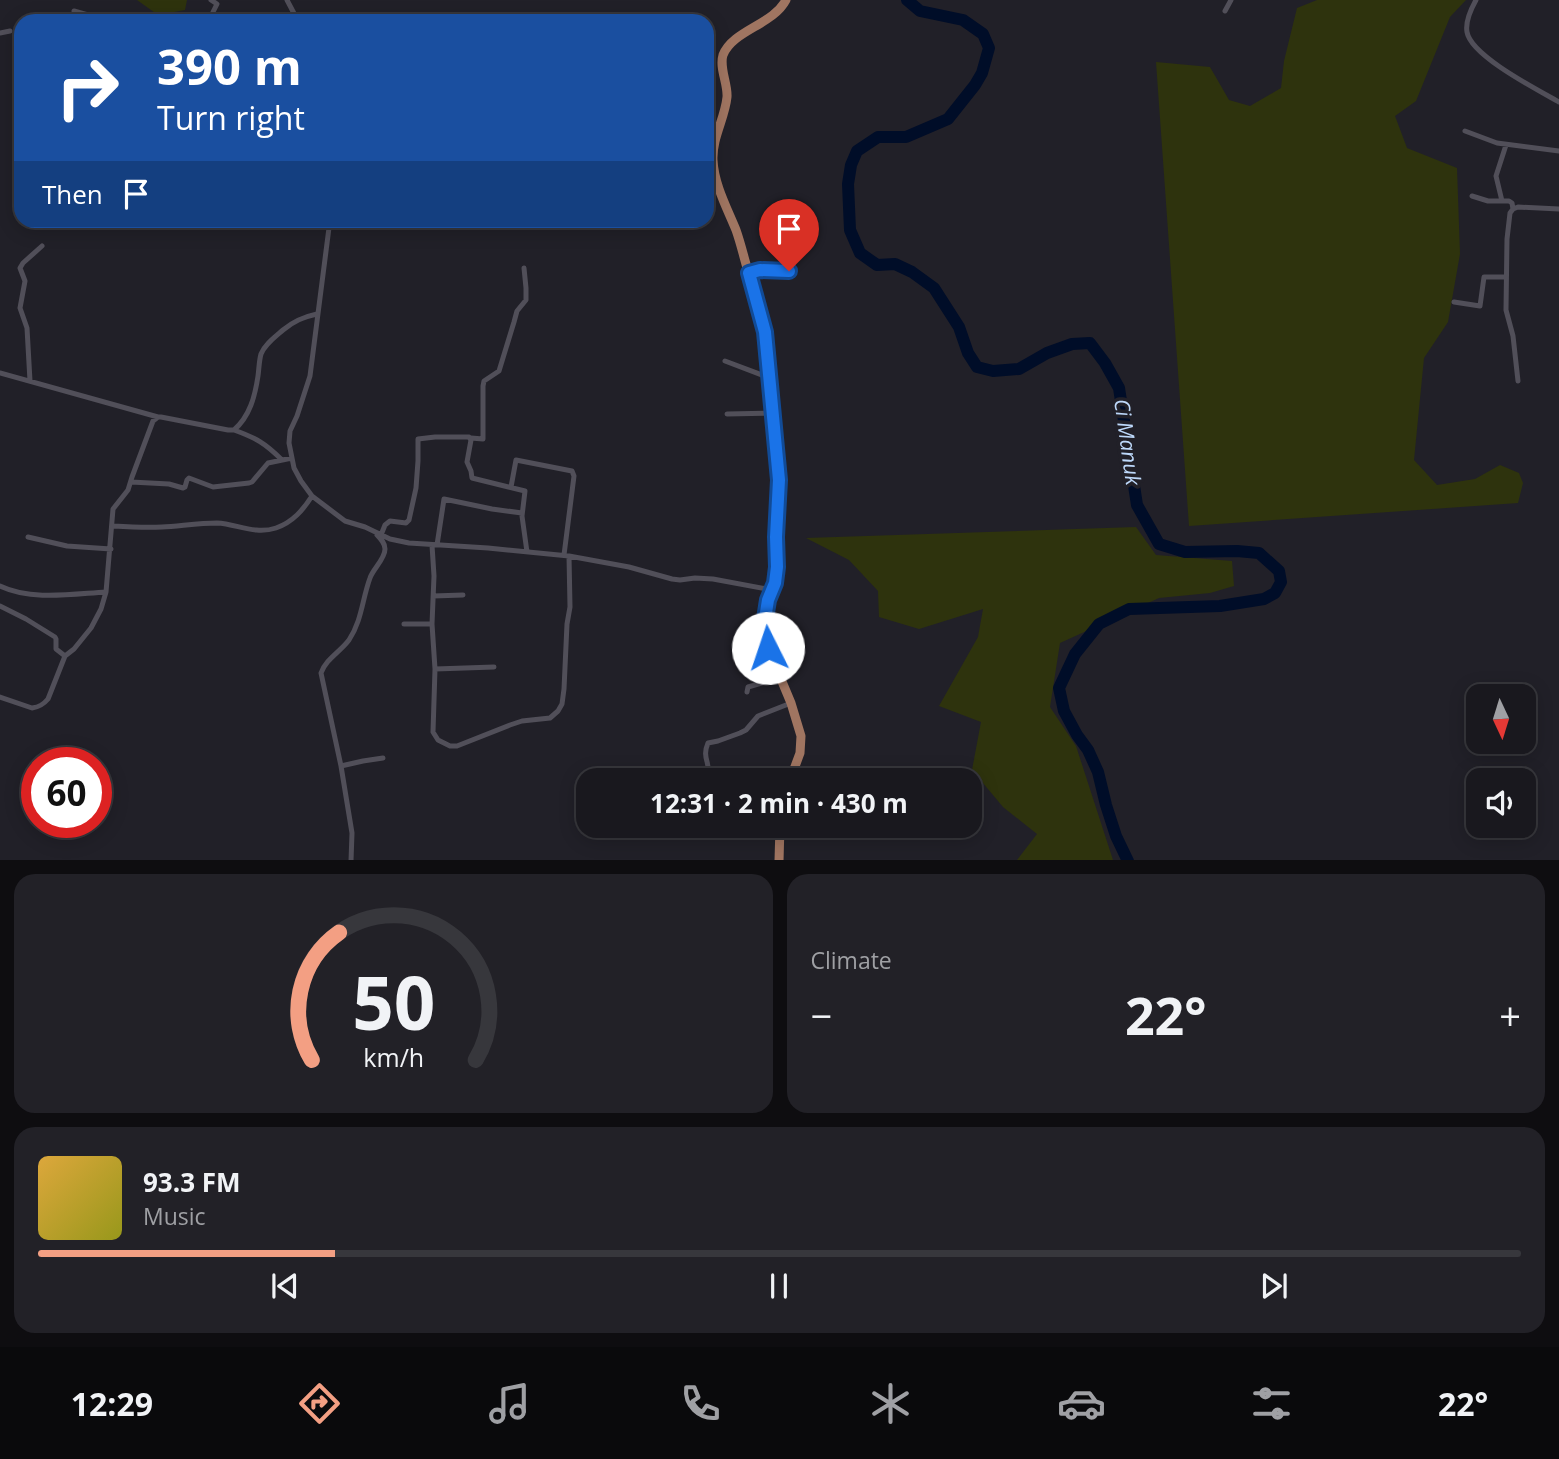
<!DOCTYPE html>
<meta charset="utf-8">
<style>
:root{--surface:#19181e;--page:#222127;--text:#f1f3f6;--muted:#9fa0a4;--line:#37373c;--accent:#f39f83}
body{margin:0;font-family:"Open Sans",sans-serif;background:var(--page);color:var(--text);height:100vh;display:flex;flex-direction:column;font-size:26px;white-space:nowrap}
*{box-sizing:border-box;margin:0}
p{font-size:23px;color:var(--muted)}
.icon{flex:none;width:38px;height:38px;fill:none;stroke:currentColor;stroke-width:2;stroke-linecap:round;stroke-linejoin:round}
.map{position:relative;height:860px;overflow:hidden}
.drawer{display:flex;flex-direction:column;gap:14px;padding:14px;background:#0e0d10;flex:1}
.drawer>*{flex:none}
.guide{position:absolute;left:14px;top:14px;width:700px;height:214px;border-radius:21px;box-shadow:0 4px 18px #0003,0 0 0 2px var(--line);background:#1a4fa0;color:#fff;overflow:hidden}
.needle{width:46px;rotate:176deg}
.fabs{position:absolute;left:1466px;top:684px;display:grid;gap:14px}
.fabs a{display:grid;place-items:center;width:70px;height:70px;border-radius:14px;background:var(--surface);box-shadow:0 4px 18px #0003,0 0 0 2px var(--line);font-size:35px}
.speed{position:absolute;left:21px;top:747px;display:flex;gap:14px;font-size:35px;font-weight:700;text-align:center}
.speed>*{display:grid;place-content:center;width:91px;height:91px;border-radius:50%;background:var(--surface);box-shadow:0 4px 18px #0003,0 0 0 2px var(--line);line-height:1}
.speed .limit{border:10px solid #d22;background:#fff;color:#111}
.pin{position:absolute;display:grid;place-items:center;width:60px;height:60px;color:#fff;margin:-72px -30px;border-radius:50% 50% 50% 0;rotate:-45deg;box-shadow:0 0 7px #0007}
.pin .icon{rotate:45deg}
.me{position:absolute;width:77px;margin:-38px;rotate:356deg;stroke-linejoin:round;filter:drop-shadow(0 0 5px #0008)}
.turn{display:flex;align-items:center;gap:24px;height:147px;padding:0 28px;font-size:32px}
.turn .icon{width:91px;height:91px;stroke-width:2.5}
.turn b{display:block;font-size:49px;line-height:60px}
.then{display:flex;align-items:center;height:66px;padding:0 28px;background:#0003;gap:14px;font-size:26px}
.big{font-size:52px;font-weight:700;line-height:1.1}
.drawer .widget{flex:1;display:flex;flex-direction:column;justify-content:center;gap:10px;min-width:0;padding:0 24px;border-radius:21px;background:var(--page)}
.drawer .dial{align-items:center;gap:0}
.dial svg{height:182px;overflow:visible;fill:none;stroke:var(--line);stroke-width:7;stroke-linecap:round;text-anchor:middle}
.dial text{fill:var(--text);stroke:none}
.song{display:flex;align-items:center;gap:21px}
.cover{width:84px;height:84px;border-radius:10px;background:linear-gradient(135deg,hsl(40 70% 55%),hsl(60 70% 35%))}
.played{height:7px;border-radius:4px;background:linear-gradient(90deg,var(--accent) 20%,var(--line) 20%)}
.keys{display:flex;justify-content:space-around;direction:ltr}
.heat{display:flex;justify-content:space-between;align-items:center;font-size:38px;direction:ltr}
.drawer .tiles{flex:1;display:grid;gap:14px;grid-template-columns:1fr 1fr}
.widget:last-child{grid-column:span 2}
.trip{position:absolute;left:576px;top:768px;width:406px;height:70px;border-radius:21px;background:var(--surface);box-shadow:0 4px 18px #0003,0 0 0 2px var(--line);font-weight:700;line-height:70px;text-align:center}
.dock{display:flex;height:112px;justify-content:space-around;align-items:center;background:#0a0a0c;color:var(--muted)}
.dock .icon{width:49px;height:49px}
.dock .on{color:var(--accent)}
.dock b{font-size:32px;color:var(--text)}
.map>svg:first-child{display:block}
.green{fill:#2e330d}
.lines{fill:none;stroke-linecap:round;stroke-linejoin:round}
.river{stroke:#000d28;stroke-width:12}
.street{stroke:#514f59;stroke-width:5}
.primary{stroke:#a07561;stroke-width:9}
.route-casing{stroke:#114b97;stroke-width:18}
.route{stroke:#1a73e8;stroke-width:12}
.labels{text-anchor:middle;stroke-width:7;stroke-linejoin:round;paint-order:stroke}
.water-label{font-size:21px;font-style:italic;fill:#bdd8fa;stroke:#212028}
</style>
<div class="map">
<svg width="1559" height="861" viewBox="0 0 1559 861">
<rect width="100%" height="100%" fill="#212028"/>
<path class="green" d="M137,0H187L185,10L158,15Z
M1317,0H1466L1450,17L1416,101L1395,116L1407,148L1457,168L1460,254L1448,322L1424,358L1414,460L1437,485L1475,479L1500,465L1519,473L1523,483L1518,503L1189,526L1156,62L1210,67L1229,100L1250,106L1281,88L1284,61L1297,8Z
M1136,527L1156,555L1232,561L1234,586L1210,593L1159,598L1060,643L1050,707L1076,746L1113,860H1017L1037,834L1003,807L972,770L981,722L939,706L978,637L983,609L919,629L879,617L878,591L849,560L806,538Z"/>
<g class="lines">
<path class="river" d="M907,0L920,11L963,20L983,34L989,48L982,73L975,85L948,119L906,137H878L857,151L851,165L848,184L850,230L860,253L877,265L895,264L912,272L934,288L959,327L968,353L977,367L993,371L1019,369L1047,353L1072,344L1090,343L1105,363L1119,388L1137,505L1159,544L1185,552L1237,551L1259,553L1279,571L1281,582L1275,593L1264,599L1220,606L1129,609L1099,624L1075,654L1059,688L1064,711L1077,735L1088,750L1098,772L1106,805L1116,836L1128,861"/>
<path class="street" d="M211,0L217,4L213,12L212,21
M287,0L298,21
M1476,0C1471,9 1465,21 1467,32C1471,56 1538,90 1559,102
M74,11L109,21
M1225,11L1231,0
M0,33L10,31
M1465,131L1497,143L1559,151
M1472,196L1488,201H1509L1512,203L1513,209
M1502,201L1496,176L1506,145
M330,220L310,376L297,416L290,431L289,443L294,468L301,481L312,496L345,521L365,527L390,539L409,543L488,548L569,556L629,567L672,579L680,580L695,578L713,579L772,590
M749,273L760,270L789,271
M1454,302L1480,306L1484,277H1506
M725,361L770,378
M0,373L158,417
M30,381L27,328L20,308L25,281L20,268L23,263L42,246
M1518,381L1513,336L1506,310L1507,239L1510,213L1513,209L1518,207L1559,209
M727,414L773,413
M234,430C256,438 265,443 282,460
M471,438L483,439V386L484,381L499,371L514,322L517,311L526,300V288L524,268
M131,482L169,484L183,488L185,487L187,480L189,478L213,487L249,483L252,482L268,463L292,458
M511,487L516,460L572,471L574,476L564,555
M113,526C129,527 146,528 162,527C180,526 199,523 217,523C237,524 255,535 276,528C293,522 303,510 312,496
M381,535L385,525L390,521L406,523L409,520L416,488L418,461V439L435,437H469L471,440L467,462L471,471L472,478L525,491L522,516L527,552
M28,537L67,546L111,549
M432,545L434,576L432,624L435,669L433,732L438,740L450,746H457L510,725L522,721L550,718L558,711L562,704L564,689L567,624L570,607L569,556
M437,545L444,499L492,509L522,513
M0,586C31,601 72,594 106,592
M433,596L463,595
M0,606L26,619L55,637L56,639V649L65,656
M404,624H432
M435,669L494,667
M747,692L748,687L779,678
M0,697L32,708C39,707 43,705 48,699L65,656L74,649L91,628L101,609L106,592L113,509L128,490L132,477L153,421L158,417H161L228,430H234C250,416 255,396 258,376C259,369 259,361 261,354C265,344 275,337 283,330C294,321 303,317 317,314
M341,766L363,761L383,758
M707,777C712,763 701,759 708,743L718,741L740,733L746,730L758,716L791,703
M351,861L352,833L341,766L321,673C326,659 340,652 349,640C362,620 362,600 370,578C373,569 385,559 385,549C385,543 381,539 377,535"/>
<path class="primary" d="M786,0C773,25 733,30 723,55C719,68 728,84 727,97C725,118 712,138 713,160C714,184 727,208 736,230C741,244 744,258 748,271C756,295 763,319 767,344L779,480L776,537L777,567L775,583L766,609L765,630L768,648L791,703L801,736L800,753L790,780
M779,861L780,826"/>
</g>
<g class="lines">
<g class="route-casing">
<path id="route" d="M768,648L765,619L768,600L775,583L777,567L776,537L779,480L765,332L749,273L760,270L789,271"/>
</g>
<use href="#route" class="route"/>
</g>
<g class="labels">
<g class="water-label">
<text transform="translate(1127 442) rotate(82)" y="7">Ci Manuk</text>
</g>
</g>
</svg>
<div class="fabs">
<a><svg class="needle" viewBox="-14 -14 28 28"><path d="M0-13l5 13h-10z" fill="#e53935"/><path d="M0 13l5-13h-10z" fill="#9fa0a4"/></svg></a>
<a><svg class="icon" aria-label="sound" viewBox="0 0 24 24"><path d="M4 9h4l5-4v14l-5-4H4zM17 9q2 3 0 6"/></svg></a>
</div>
<div class="speed"><div class="limit">60</div></div>
<div class="pin" style="left:789px;top:271px;background:#d93025"><svg class="icon" aria-label="arrive" viewBox="0 0 24 24"><path d="M6 21V4h12l-3 4 3 4H6"/></svg></div>
<svg class="me" style="left:768px;top:648px" viewBox="-20 -20 40 40"><circle r="19" fill="#fff"/><path d="M0-13L10 11 0 6-10 11z" fill="#1a73e8"/></svg>
<div class="trip">12:31 · 2 min · 430 m</div>
<div class="guide">
<div class="turn"><svg class="icon" aria-label="right" viewBox="0 0 24 24"><path d="M7 20v-9h11M14 6l5 5-5 5"/></svg><div><b>390 m</b>Turn right</div></div>
<div class="then">Then<svg class="icon" aria-label="arrive" viewBox="0 0 24 24"><path d="M6 21V4h12l-3 4 3 4H6"/></svg></div>
</div>
</div>
<section class="drawer">
<div class="tiles">
<div class="widget dial"><svg viewBox="0 0 100 80">
<path d="M14 69A42 42 0 1 1 86 69"/>
<path d="M14 69A42 42 0 0 1 26 13" stroke="#f39f83"/>
<text x="50" y="56" font-size="32" font-weight="700">50</text>
<text x="50" y="72" font-size="11">km/h</text>
</svg></div>
<div class="widget"><p>Climate</p>
<div class="heat"><a>−</a><b class="big">22°</b><a>+</a></div>
</div>
<div class="widget">
<div class="song"><i class="cover"></i><div><b>93.3 FM</b><p>Music</p></div></div>
<div class="played"></div>
<div class="keys"><svg class="icon" aria-label="previous" viewBox="0 0 24 24"><path d="M18 5L8 12l10 7zM5 5v14"/></svg><svg class="icon" aria-label="pause" viewBox="0 0 24 24"><path d="M8 5v14M16 5v14"/></svg><svg class="icon" aria-label="next" viewBox="0 0 24 24"><path d="M6 5l10 7-10 7zM19 5v14"/></svg></div>
</div>
</div>
</section>
<nav class="dock">
<b>12:29</b>
<svg class="icon on" aria-label="directions" viewBox="0 0 24 24"><path d="M12 3l9 9-9 9-9-9zM9 14v-3h6M13 9l2 2-2 2"/></svg>
<svg class="icon" aria-label="music" viewBox="0 0 24 24"><path d="M9 18V5l10-2v13"/><circle cx="6" cy="18" r="3"/><circle cx="16" cy="16" r="3"/></svg>
<svg class="icon" aria-label="phone" viewBox="0 0 24 24"><path d="M5 4h4l2 5-3 2q2 4 5 5l2-3 5 2v4C11 20 4 13 5 4z"/></svg>
<svg class="icon" aria-label="climate" viewBox="0 0 24 24"><path d="M12 3v18M4 7l16 10M4 17L20 7"/></svg>
<svg class="icon" aria-label="car" viewBox="0 0 24 24"><path d="M5 17H2v-5l4-1 3-4h7l3 4 3 1v5h-3M9 17h6M6 11h13"/><circle cx="7" cy="17" r="2"/><circle cx="17" cy="17" r="2"/></svg>
<svg class="icon" aria-label="filters" viewBox="0 0 24 24"><path d="M4 7h16M4 17h16"/><circle cx="9" cy="7" r="2"/><circle cx="15" cy="17" r="2"/></svg>
<b>22°</b>
</nav>
